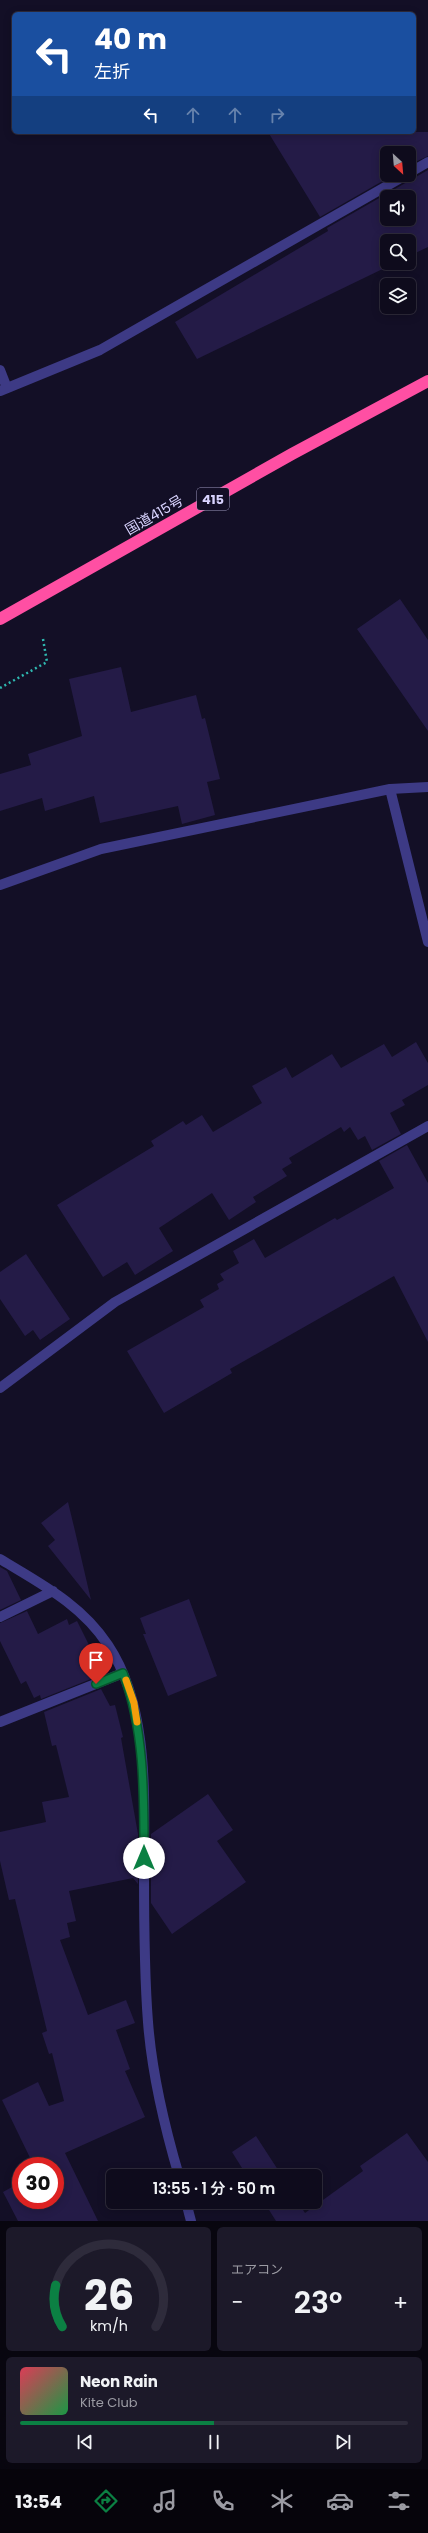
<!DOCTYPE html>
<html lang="ja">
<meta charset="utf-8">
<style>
:root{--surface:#0e0b1c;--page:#1c1929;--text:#f1f3f6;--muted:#9b9ba3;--line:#2e2b3b;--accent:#0b8043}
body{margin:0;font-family:Poppins,"Noto Sans JP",sans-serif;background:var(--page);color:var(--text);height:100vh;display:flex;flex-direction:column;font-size:15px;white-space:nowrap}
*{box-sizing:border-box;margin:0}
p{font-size:13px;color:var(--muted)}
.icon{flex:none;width:22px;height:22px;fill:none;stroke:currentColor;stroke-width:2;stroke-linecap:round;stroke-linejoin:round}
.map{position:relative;height:2221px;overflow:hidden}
.sheet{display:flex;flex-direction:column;gap:6px;padding:6px;background:#08060f;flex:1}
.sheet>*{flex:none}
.top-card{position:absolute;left:12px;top:12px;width:404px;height:122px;border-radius:6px;box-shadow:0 2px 10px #0003,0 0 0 1px var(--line);background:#1a4fa0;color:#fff;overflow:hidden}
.needle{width:26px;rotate:154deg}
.controls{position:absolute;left:380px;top:146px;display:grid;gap:8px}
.controls a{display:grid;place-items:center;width:36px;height:36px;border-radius:6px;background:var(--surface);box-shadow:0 2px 10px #0003,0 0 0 1px var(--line);font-size:20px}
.speed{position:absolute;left:12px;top:2157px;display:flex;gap:8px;font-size:20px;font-weight:700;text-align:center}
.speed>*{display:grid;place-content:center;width:52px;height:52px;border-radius:50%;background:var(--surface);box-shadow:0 2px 10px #0003,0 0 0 1px var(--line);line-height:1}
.speed .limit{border:6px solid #d22;background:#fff;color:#111}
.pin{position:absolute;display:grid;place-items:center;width:34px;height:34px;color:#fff;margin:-41px -17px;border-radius:50% 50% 50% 0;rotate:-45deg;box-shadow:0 0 4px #0007}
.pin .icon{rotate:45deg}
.me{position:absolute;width:44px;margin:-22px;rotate:0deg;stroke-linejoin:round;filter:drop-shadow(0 0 3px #0008)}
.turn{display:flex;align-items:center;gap:14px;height:84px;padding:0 16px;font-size:18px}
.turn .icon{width:52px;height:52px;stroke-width:2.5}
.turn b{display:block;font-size:28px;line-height:34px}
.lanes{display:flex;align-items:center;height:38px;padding:0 16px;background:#0003;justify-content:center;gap:20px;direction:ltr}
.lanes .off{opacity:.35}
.big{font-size:30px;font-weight:600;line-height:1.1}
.sheet .tile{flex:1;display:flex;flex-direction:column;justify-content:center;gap:6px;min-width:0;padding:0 14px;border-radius:6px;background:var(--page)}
.sheet .dial{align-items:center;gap:0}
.dial svg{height:104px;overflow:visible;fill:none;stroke:var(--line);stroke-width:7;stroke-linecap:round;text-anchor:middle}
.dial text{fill:var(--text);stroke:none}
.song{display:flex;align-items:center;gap:12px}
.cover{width:48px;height:48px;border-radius:6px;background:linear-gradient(135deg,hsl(350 70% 55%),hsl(140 70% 35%))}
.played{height:4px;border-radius:2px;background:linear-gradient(90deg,var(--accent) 50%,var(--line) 50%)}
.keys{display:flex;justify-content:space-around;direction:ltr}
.heat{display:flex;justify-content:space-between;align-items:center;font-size:22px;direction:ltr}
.sheet .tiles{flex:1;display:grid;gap:6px;grid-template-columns:1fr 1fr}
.tile:last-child{grid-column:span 2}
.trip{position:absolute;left:106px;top:2169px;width:216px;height:40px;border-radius:6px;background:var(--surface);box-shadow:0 2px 10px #0003,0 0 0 1px var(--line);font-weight:600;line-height:40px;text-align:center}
.tab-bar{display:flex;height:64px;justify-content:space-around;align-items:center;background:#06040b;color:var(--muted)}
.tab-bar .icon{width:28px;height:28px}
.tab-bar .selected{color:var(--accent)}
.tab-bar b{font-size:18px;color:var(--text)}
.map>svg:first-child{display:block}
.building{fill:#241b47;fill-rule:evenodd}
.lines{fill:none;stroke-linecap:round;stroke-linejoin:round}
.path{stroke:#2fb8b0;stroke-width:2.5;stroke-dasharray:2 3;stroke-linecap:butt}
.minor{stroke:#3d3a85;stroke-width:10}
.highway{stroke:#ff4fa3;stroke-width:12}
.route-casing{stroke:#07532c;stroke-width:10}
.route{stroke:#0b8043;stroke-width:7}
.slow{stroke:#f59e0b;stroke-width:7}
.labels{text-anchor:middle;stroke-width:4;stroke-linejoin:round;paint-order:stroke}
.shield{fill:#130f26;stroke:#9e99be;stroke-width:1}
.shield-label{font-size:13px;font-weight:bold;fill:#d9d4ff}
.street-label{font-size:14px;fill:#d9d4ff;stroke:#130f26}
</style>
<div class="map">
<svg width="428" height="2221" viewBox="0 0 428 2221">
<rect width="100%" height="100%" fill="#130f26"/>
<path class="building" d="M268,132H428V156L409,165V153H387V175H393L320,217Z
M428,170V247L409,256V241H387V263H395L197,359L175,322L328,231L327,228ZM387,197H409V219H387Z
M400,599L428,640V731L357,629Z
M121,667L131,712L196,695L202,719L205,718L220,779L207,782L215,815L182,824L178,806L100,823L94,796L45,811L42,798L0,811V774L31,765L28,754L82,736L69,679Z
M416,1042L428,1063V1085L402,1100L405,1105L390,1113L401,1134L372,1150L365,1136L358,1140L350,1127L344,1132L341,1127L289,1158L292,1163L282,1169L287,1176L253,1197L256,1202L229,1220L212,1193L159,1228L173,1251L135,1275L127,1262L103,1277L57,1205L154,1146L151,1141L183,1121L186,1125L202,1115L213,1132L262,1103L252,1086L286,1067L292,1078L332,1054L341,1068L384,1044L392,1057Z
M407,1145L428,1183V1342L394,1276L230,1369L232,1373L164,1413L127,1351L204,1307L200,1300L219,1289L217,1284L224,1280L220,1274L239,1263L233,1251L254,1239L265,1258L335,1218L337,1220L394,1188L379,1161Z
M26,1254L70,1319L40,1340L33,1330L25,1336L0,1299V1272Z
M68,1502L75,1531L91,1600L48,1546L55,1540L41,1523Z
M0,1567L7,1571L21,1600L0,1610Z
M189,1599L217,1676L168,1696L143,1634H146L140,1618Z
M27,1611L38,1634L67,1619L69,1625L77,1621L96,1659L89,1663L96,1677L41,1699L40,1695L34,1698L26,1681L21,1684L0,1641V1623Z
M101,1689L110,1706L115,1705L123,1737L121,1738L138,1834V1884L133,1878L69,1891L76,1921L67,1923L70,1937L60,1940L88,2015L126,2000L135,2023L116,2030L130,2069L125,2071L145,2117L65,2153L98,2221H18L3,2192L21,2182V2200H55V2166H34L2,2100L38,2082L49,2106L64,2101L52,2053L49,2054L42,2033L47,2031L15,1899L9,1900L0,1861V1832L46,1822L42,1802L69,1797L56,1745L52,1746L44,1712Z
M208,1794L233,1830L217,1841L246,1882L172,1934L151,1903V1834Z
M407,2133L428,2162V2221H276L264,2202H298L305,2213L363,2171L360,2166Z
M256,2136L282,2176H247L232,2152Z"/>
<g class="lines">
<path class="path" d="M0,688L47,662L43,639"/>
<path class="minor" d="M409,173L428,162
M0,370L7,388
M0,391L100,350L406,175
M390,789L428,942
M0,885L101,849L390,789L428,787
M0,1388L115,1302L428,1126
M0,1559C41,1584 81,1604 108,1645C150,1708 144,1799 144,1871C144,1921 144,1972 148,2022C152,2075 164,2125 179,2176
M0,1617L53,1591
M0,1722L123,1673
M186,2202L191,2221"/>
<path class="highway" d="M0,619L292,454L428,381"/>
</g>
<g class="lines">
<g class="route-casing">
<path id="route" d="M96,1684L123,1673C145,1731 144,1796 144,1858"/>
</g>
<use href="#route" class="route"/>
<path class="slow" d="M126,1680L134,1703L137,1722"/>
</g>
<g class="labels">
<rect class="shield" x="197" y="488" width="32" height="22" rx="3"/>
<g class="shield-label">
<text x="213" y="504">415</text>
</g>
<g class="street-label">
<text transform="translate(154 515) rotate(-30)" y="5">国道415号</text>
</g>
</g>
</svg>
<div class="controls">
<a><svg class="needle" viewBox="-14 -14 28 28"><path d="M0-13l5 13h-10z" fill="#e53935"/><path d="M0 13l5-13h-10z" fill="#9b9ba3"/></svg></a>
<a><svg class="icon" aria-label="sound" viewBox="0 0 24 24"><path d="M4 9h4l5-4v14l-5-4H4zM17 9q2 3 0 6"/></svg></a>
<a><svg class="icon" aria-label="search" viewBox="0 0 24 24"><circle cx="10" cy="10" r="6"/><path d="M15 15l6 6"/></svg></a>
<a><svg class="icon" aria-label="layers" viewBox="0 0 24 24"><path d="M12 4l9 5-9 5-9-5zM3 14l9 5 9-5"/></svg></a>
</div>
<div class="speed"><div class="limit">30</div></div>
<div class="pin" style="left:96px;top:1684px;background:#d93025"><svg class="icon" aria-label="arrive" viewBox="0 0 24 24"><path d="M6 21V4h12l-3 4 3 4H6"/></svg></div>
<svg class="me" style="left:144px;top:1858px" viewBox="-20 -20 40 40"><circle r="19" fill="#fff"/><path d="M0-13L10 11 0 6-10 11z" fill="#0b8043"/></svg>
<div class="trip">13:55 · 1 分 · 50 m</div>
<div class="top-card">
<div class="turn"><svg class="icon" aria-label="left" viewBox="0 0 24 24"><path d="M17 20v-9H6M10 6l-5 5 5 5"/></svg><div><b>40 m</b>左折</div></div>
<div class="lanes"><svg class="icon" aria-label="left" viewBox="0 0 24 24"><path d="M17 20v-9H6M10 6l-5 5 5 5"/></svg><svg class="icon off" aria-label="ahead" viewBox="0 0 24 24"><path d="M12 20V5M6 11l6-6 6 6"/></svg><svg class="icon off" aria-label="ahead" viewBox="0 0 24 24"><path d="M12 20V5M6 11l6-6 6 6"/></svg><svg class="icon off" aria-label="right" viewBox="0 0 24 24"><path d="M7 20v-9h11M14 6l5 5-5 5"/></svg></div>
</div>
</div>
<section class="sheet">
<div class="tiles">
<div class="tile dial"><svg viewBox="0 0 100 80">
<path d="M14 69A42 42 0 1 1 86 69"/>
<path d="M14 69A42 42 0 0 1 9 37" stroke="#0b8043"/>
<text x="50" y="56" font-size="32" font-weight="700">26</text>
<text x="50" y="72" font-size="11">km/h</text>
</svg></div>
<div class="tile"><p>エアコン</p>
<div class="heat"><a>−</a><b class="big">23°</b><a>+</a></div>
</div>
<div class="tile">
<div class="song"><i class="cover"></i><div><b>Neon Rain</b><p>Kite Club</p></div></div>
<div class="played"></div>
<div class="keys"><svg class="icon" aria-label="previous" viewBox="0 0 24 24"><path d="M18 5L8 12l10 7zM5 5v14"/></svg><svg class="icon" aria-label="pause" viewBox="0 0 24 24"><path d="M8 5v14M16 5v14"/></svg><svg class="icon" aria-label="next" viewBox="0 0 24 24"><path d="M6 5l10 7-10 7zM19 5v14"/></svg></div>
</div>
</div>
</section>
<nav class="tab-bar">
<b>13:54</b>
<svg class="icon selected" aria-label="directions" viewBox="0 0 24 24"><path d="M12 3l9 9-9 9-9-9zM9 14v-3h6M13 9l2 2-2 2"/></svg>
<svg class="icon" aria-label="music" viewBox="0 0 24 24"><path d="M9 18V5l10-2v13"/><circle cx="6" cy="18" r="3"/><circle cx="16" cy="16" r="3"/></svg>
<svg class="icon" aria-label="phone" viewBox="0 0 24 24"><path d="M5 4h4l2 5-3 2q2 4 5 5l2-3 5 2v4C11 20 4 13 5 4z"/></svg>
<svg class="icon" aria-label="climate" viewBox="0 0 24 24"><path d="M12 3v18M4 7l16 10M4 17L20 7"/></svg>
<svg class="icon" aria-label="car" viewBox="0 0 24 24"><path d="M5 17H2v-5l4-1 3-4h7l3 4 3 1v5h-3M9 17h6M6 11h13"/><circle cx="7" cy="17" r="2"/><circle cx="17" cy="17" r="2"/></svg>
<svg class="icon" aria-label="filters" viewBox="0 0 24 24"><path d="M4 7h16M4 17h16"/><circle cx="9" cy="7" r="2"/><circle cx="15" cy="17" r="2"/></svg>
</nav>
